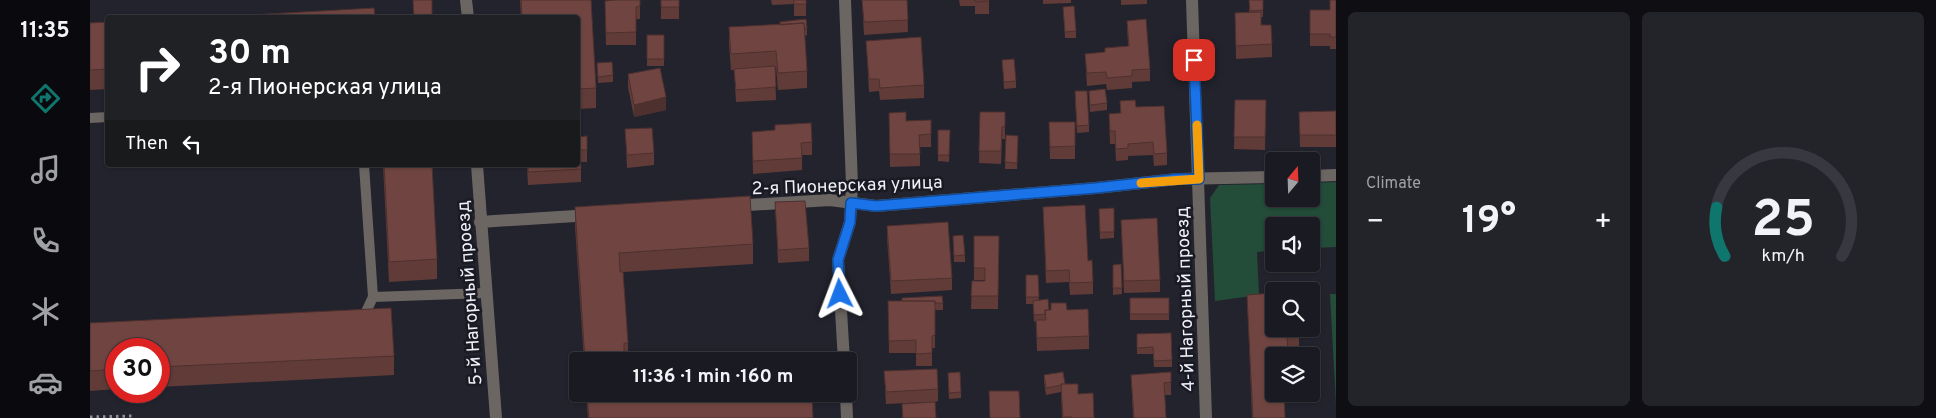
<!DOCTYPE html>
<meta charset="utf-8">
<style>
:root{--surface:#1a1a22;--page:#23232a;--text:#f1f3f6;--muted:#9fa1a5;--line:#383840;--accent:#0f766e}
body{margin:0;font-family:Overpass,sans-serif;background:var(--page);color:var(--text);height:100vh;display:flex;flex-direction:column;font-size:19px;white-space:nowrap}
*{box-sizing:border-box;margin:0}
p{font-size:16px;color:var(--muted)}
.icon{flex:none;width:28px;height:28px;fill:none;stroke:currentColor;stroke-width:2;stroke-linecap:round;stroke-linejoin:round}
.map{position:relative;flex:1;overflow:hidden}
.drawer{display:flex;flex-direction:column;gap:12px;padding:12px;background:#0e0e13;width:600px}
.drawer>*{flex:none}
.top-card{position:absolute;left:15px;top:15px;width:475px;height:152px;border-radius:5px;box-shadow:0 1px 4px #0004,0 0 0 1px var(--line);background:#202124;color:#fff;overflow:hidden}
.needle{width:32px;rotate:19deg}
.fabs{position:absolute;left:1175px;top:152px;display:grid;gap:10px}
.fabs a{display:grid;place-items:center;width:55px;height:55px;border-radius:5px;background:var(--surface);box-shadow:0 1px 4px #0004,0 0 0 1px var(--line);font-size:25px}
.speed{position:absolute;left:15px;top:338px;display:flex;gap:10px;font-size:25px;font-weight:700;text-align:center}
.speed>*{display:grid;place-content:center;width:65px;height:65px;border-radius:50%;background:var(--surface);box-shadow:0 1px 4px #0004,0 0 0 1px var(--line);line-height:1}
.speed .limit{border:8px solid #d22;background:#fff;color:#111}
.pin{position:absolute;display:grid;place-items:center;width:42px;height:42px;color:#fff;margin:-21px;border-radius:10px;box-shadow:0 2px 8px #0006}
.me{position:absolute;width:55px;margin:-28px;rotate:357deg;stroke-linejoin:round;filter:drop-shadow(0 0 4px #0008)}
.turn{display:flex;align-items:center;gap:18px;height:105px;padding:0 20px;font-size:22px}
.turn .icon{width:65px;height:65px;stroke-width:2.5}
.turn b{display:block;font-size:35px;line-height:42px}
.then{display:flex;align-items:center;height:48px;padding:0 20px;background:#0003;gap:10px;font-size:19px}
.big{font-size:38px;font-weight:700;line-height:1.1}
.drawer .card{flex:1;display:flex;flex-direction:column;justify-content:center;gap:8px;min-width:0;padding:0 18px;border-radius:8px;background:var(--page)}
.drawer .dial{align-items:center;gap:0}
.dial svg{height:130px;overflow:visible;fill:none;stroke:var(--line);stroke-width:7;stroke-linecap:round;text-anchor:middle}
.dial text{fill:var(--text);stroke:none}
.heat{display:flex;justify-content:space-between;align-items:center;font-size:28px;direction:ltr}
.drawer .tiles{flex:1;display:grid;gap:12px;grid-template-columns:repeat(2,1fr)}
.trip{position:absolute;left:479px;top:352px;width:288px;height:50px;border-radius:5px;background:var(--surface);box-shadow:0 1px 4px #0004,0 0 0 1px var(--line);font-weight:700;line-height:50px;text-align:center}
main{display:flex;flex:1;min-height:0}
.tabs{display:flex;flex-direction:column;width:90px;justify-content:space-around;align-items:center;background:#0a0a0e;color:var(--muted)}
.tabs .icon{width:35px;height:35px}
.tabs .current{color:var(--accent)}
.tabs b{font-size:22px;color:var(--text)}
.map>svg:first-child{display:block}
.green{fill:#234c39}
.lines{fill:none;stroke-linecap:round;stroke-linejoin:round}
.path{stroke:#909099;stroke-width:3;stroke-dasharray:2.5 4;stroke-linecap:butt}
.service{stroke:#6c6663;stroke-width:10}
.minor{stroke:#6c6663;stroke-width:12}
.tertiary{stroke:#6c6663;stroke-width:12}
.wall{fill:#603b38;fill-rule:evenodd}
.shaded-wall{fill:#4e302e}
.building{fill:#704541;stroke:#4e302e}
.route-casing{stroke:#114b97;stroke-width:12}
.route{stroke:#1a73e8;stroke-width:9}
.slow{stroke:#f59e0b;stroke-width:9}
.labels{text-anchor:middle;stroke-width:5;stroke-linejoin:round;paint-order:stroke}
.street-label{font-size:18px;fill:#efeff7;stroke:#1a1a24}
</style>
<main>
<nav class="tabs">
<b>11:35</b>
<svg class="icon current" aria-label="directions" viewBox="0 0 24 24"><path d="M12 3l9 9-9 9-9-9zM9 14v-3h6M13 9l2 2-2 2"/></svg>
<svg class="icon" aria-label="music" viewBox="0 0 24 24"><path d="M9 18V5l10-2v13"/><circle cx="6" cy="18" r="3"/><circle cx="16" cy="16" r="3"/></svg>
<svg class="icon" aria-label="phone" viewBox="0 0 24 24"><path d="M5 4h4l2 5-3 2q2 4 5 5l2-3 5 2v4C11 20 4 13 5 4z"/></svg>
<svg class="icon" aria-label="climate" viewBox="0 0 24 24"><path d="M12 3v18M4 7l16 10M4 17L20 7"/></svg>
<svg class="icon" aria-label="car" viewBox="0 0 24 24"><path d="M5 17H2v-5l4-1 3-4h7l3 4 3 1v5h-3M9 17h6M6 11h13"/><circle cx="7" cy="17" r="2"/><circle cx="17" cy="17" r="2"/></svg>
</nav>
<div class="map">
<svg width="1246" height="418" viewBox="0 0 1246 418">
<rect width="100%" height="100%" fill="#23232e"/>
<path class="green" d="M1246,182V247L1221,248V226H1184V250L1167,252L1169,295L1125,301L1120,198L1129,185L1184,184V199H1221V183Z
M1240,294H1246V405Z"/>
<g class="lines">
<path class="path" d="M0,417L42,416L43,418"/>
<path class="service" d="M0,118L18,117
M283,297L396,293
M268,316H274L283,297L274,165"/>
<path class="minor" d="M1102,0L1116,418
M1221,176L1246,175
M643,206L740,200L786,206L1006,188L1087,179L1184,177
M390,222L501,215
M754,361L748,260L760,222L762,185L755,0
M756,394L757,418"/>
<path class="tertiary" d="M376,0L378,18
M387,165L406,418"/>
</g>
<path class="wall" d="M430,0H501L506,88V108L488,109V18H431Z
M526,0H550V19H546V45H516L515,1Z
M571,0H589V19H571Z
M681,0H716V16H704V4L682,5Z
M772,0H817L818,32L774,35Z
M869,0H899V14H885V6H870Z
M953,0H981V3L953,4Z
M1031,0H1057V4L1031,5Z
M1159,0L1173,10V17H1171V25L1182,44V57L1146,59L1145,13L1159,12Z
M1246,0V49H1240V46H1220V10H1240Z
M973,7L986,31V38H975Z
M1037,21L1060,69V81L1042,82V88L1017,90L1016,84L997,86L995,54L1015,52L1038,46Z
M18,22V89L0,90V23Z
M639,27L717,29V35L715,36L717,71V88L688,90L686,67L685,68L686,100L646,102L644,70H641L639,44Z
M557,35H574V66H557Z
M776,41L834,85V98L790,100L789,91L779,92Z
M912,60L926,81V88L914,89Z
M507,63L523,75V82L508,83Z
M538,74L576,110L544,117L538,87Z
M999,91L1017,103V110L1000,112Z
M985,98L999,125V132L987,133Z
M1145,100H1176L1175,150L1144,149Z
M1030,101L1046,107L1077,153V165L1064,166L1063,155L1038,156V160L1026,161L1025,144H1020L1019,114L1030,113Z
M1246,111V147H1210L1209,112Z
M890,112H915V139H912L911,164L889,163Z
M799,113L816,121L841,120V147H830V166L800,167Z
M959,122H985V159H960Z
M535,129L564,153V165L537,168Z
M848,130H860L859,162L848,161Z
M662,132L722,142V155H712V170L663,174Z
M916,135L928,136L927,169H915Z
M488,137L497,150V162H491V182L438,185L437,165H488Z
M293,165H342L347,259V279L299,282Z
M685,202L719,248V261L688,263Z
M485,207L663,244V264L533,272L538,343V355L539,361H494L485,227Z
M953,207L998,261L1003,282V294L980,295L979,282L956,283Z
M1024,208V238L1010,239L1009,209Z
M1031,220L1070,280V292L1034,293Z
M797,226L862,278V290L801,294L797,238Z
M863,236L875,255V262H864Z
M884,236H909L908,309H881L882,281H895V280H884Z
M1031,264L1032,294L1023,295V265Z
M936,275H948L949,300L959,310H977L999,336V349L947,351L946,321L944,322L943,304H936Z
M1184,293V329H1209V347H1198V354L1222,353L1224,397L1195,399V418H1162L1157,295ZM1184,356H1221V394H1184Z
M1040,298H1079V320H1040Z
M798,301L853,303V310H845V348H842V366H826V353H799Z
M0,323L304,356V375L69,387V349H26V389L0,391Z
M1047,334L1082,360V367H1064L1063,354H1047Z
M794,371L848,389V401L845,402L846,418H812V404L838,402L796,404Z
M1081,372V395H1075L1076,418H1043L1041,375Z
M954,375L975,384L988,394L1004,418H972L971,392L956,395L954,382Z
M858,380L871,392V398L859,399Z
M496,394H541V397L723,418H498Z"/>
<path class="shaded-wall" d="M576,97V110L544,117V105Z"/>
<path class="building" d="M323,0H342V18H324Z
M431,0H501L506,88L488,89V18H432Z
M526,0H550V6L546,7V32L516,33L515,1Z
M571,0H589V7H571Z
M704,0H716V4H704Z
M772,0H817L818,20L774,22Z
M885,0H899V1L885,2Z
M1159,0H1173V10L1160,11Z
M1240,0H1246V37H1240V34H1220V10H1240Z
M984,6L986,31L975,32L973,7Z
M284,8L285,18H106Z
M1171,12V25H1181L1182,44L1146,46L1145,13Z
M716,19L717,29H715L714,23L690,25V22Z
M1056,19L1060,69L1042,70V76L1017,78L1016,72L997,73L995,54L1015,52V48L1039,46L1037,21Z
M18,22V69L0,70V23Z
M714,23L717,71L688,73L686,51L641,54L639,27Z
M557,35H574V59H557Z
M831,37L834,85L790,88L789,79H779L776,41Z
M924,59L926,81L914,82L912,60Z
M522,62L523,75L508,77L507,63Z
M685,66L686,87L646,90L644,69Z
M570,68L576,97L544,105L538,74Z
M1015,89L1017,103L1000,105L999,91Z
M985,91H997L999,125L987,126Z
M1045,100L1046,107L1074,106L1077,153L1064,154L1063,142L1038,144V148L1026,149L1025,131H1020L1019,114L1031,113L1030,101Z
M1145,100H1176L1175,137H1144Z
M1246,111V135H1210L1209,112Z
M816,112V121L841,120V134L829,135L830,154H800L799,113Z
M890,112H915V126L912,127L911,151H889Z
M959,122H985V146L960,147Z
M721,123L722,142L711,143L712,158L663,161L662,132L685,130V125Z
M562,128L564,153L537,155L535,129Z
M848,130H860L859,155H848Z
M916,135L928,136L927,163L915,162Z
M497,136V150H490L491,169L438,172V165H488V137Z
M294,165H342L347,259L299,262Z
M660,196L663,244L529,253L530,272H533L538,343H534V355H538L539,361H495L485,207Z
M715,201L719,248L688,250L685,202Z
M995,205L998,261L1002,260L1003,282L980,283L979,270L956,271L953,207Z
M1024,208V232H1010L1009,209Z
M1067,218L1070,280L1034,281L1031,220Z
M858,222L862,278L801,281L797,226Z
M873,235L875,255L864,256L863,236Z
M884,236H909L908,296H881L882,281H895V268H884Z
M1031,264L1032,288H1023V265Z
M936,275H948L949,297H936Z
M1184,293V329H1209V334L1197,335L1198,354L1222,353L1224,385H1221V356H1184V394H1194L1195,418H1163L1157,295Z
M852,296L853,303H845V301H812V298Z
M1040,298H1079V314H1040Z
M958,299L959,310H955V314L944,315L943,301Z
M798,301H845V335L842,336V353L826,354V340L799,341Z
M961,303H976L977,310L998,309L999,336L947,338L946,320H956L955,310H961Z
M301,308L304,356L69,367V349H26V369L0,371V323Z
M1081,333L1082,360L1064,361L1063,347L1047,348V334Z
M847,369L848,389L796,392L794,371Z
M870,372L871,392L859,393L858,373Z
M973,372L975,384H971L972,385L956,388L954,375Z
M1081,372V382L1074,383L1076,418H1044L1041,375Z
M971,384H988V394L1003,393L1004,418H982V417H973Z
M899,391H929L930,418H900Z
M497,394H541V397L560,395V394H722L723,418H499Z
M845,402L846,418H813L812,404Z"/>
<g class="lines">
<g class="route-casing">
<path id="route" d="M750,294L748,260L760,222L761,203L786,206L1006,188L1087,179H1109L1104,60"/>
</g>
<use href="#route" class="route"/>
<path class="slow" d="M1051,183L1109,179L1107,125"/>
</g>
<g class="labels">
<g class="street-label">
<text transform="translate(757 185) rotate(-2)" y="6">2-я Пионерская улица</text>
<text transform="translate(379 293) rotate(-94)" y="6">5-й Нагорный проезд</text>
<text transform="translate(1095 299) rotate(-92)" y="6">4-й Нагорный проезд</text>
</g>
</g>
</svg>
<div class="fabs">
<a><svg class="needle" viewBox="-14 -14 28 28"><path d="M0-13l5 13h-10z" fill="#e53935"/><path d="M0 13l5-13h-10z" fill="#9fa1a5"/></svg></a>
<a><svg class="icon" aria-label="sound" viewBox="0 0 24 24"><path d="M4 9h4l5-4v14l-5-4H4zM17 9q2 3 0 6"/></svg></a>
<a><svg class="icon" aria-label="search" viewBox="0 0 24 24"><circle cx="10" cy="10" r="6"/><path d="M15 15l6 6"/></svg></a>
<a><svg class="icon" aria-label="layers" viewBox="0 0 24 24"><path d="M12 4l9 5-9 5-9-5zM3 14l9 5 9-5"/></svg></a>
</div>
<div class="speed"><div class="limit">30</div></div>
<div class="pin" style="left:1104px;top:60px;background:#d93025"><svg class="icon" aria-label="arrive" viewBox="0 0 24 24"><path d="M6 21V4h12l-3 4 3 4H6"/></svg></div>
<svg class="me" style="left:750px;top:294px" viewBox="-20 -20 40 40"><path d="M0-17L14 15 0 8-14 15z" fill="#1a73e8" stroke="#fff" stroke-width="4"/></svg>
<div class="trip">11:36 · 1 min · 160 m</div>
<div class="top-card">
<div class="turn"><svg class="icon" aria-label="right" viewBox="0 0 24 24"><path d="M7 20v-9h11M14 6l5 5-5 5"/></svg><div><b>30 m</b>2-я Пионерская улица</div></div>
<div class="then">Then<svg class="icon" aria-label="left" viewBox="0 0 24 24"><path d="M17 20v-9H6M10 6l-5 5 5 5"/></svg></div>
</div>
</div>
<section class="drawer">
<div class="tiles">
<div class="card"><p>Climate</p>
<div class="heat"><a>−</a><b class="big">19°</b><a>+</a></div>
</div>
<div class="card dial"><svg viewBox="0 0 100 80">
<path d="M14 69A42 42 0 1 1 86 69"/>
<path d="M14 69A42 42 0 0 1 9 39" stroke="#0f766e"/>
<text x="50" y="56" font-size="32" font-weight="700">25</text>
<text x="50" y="72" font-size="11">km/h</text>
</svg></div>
</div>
</section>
</main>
